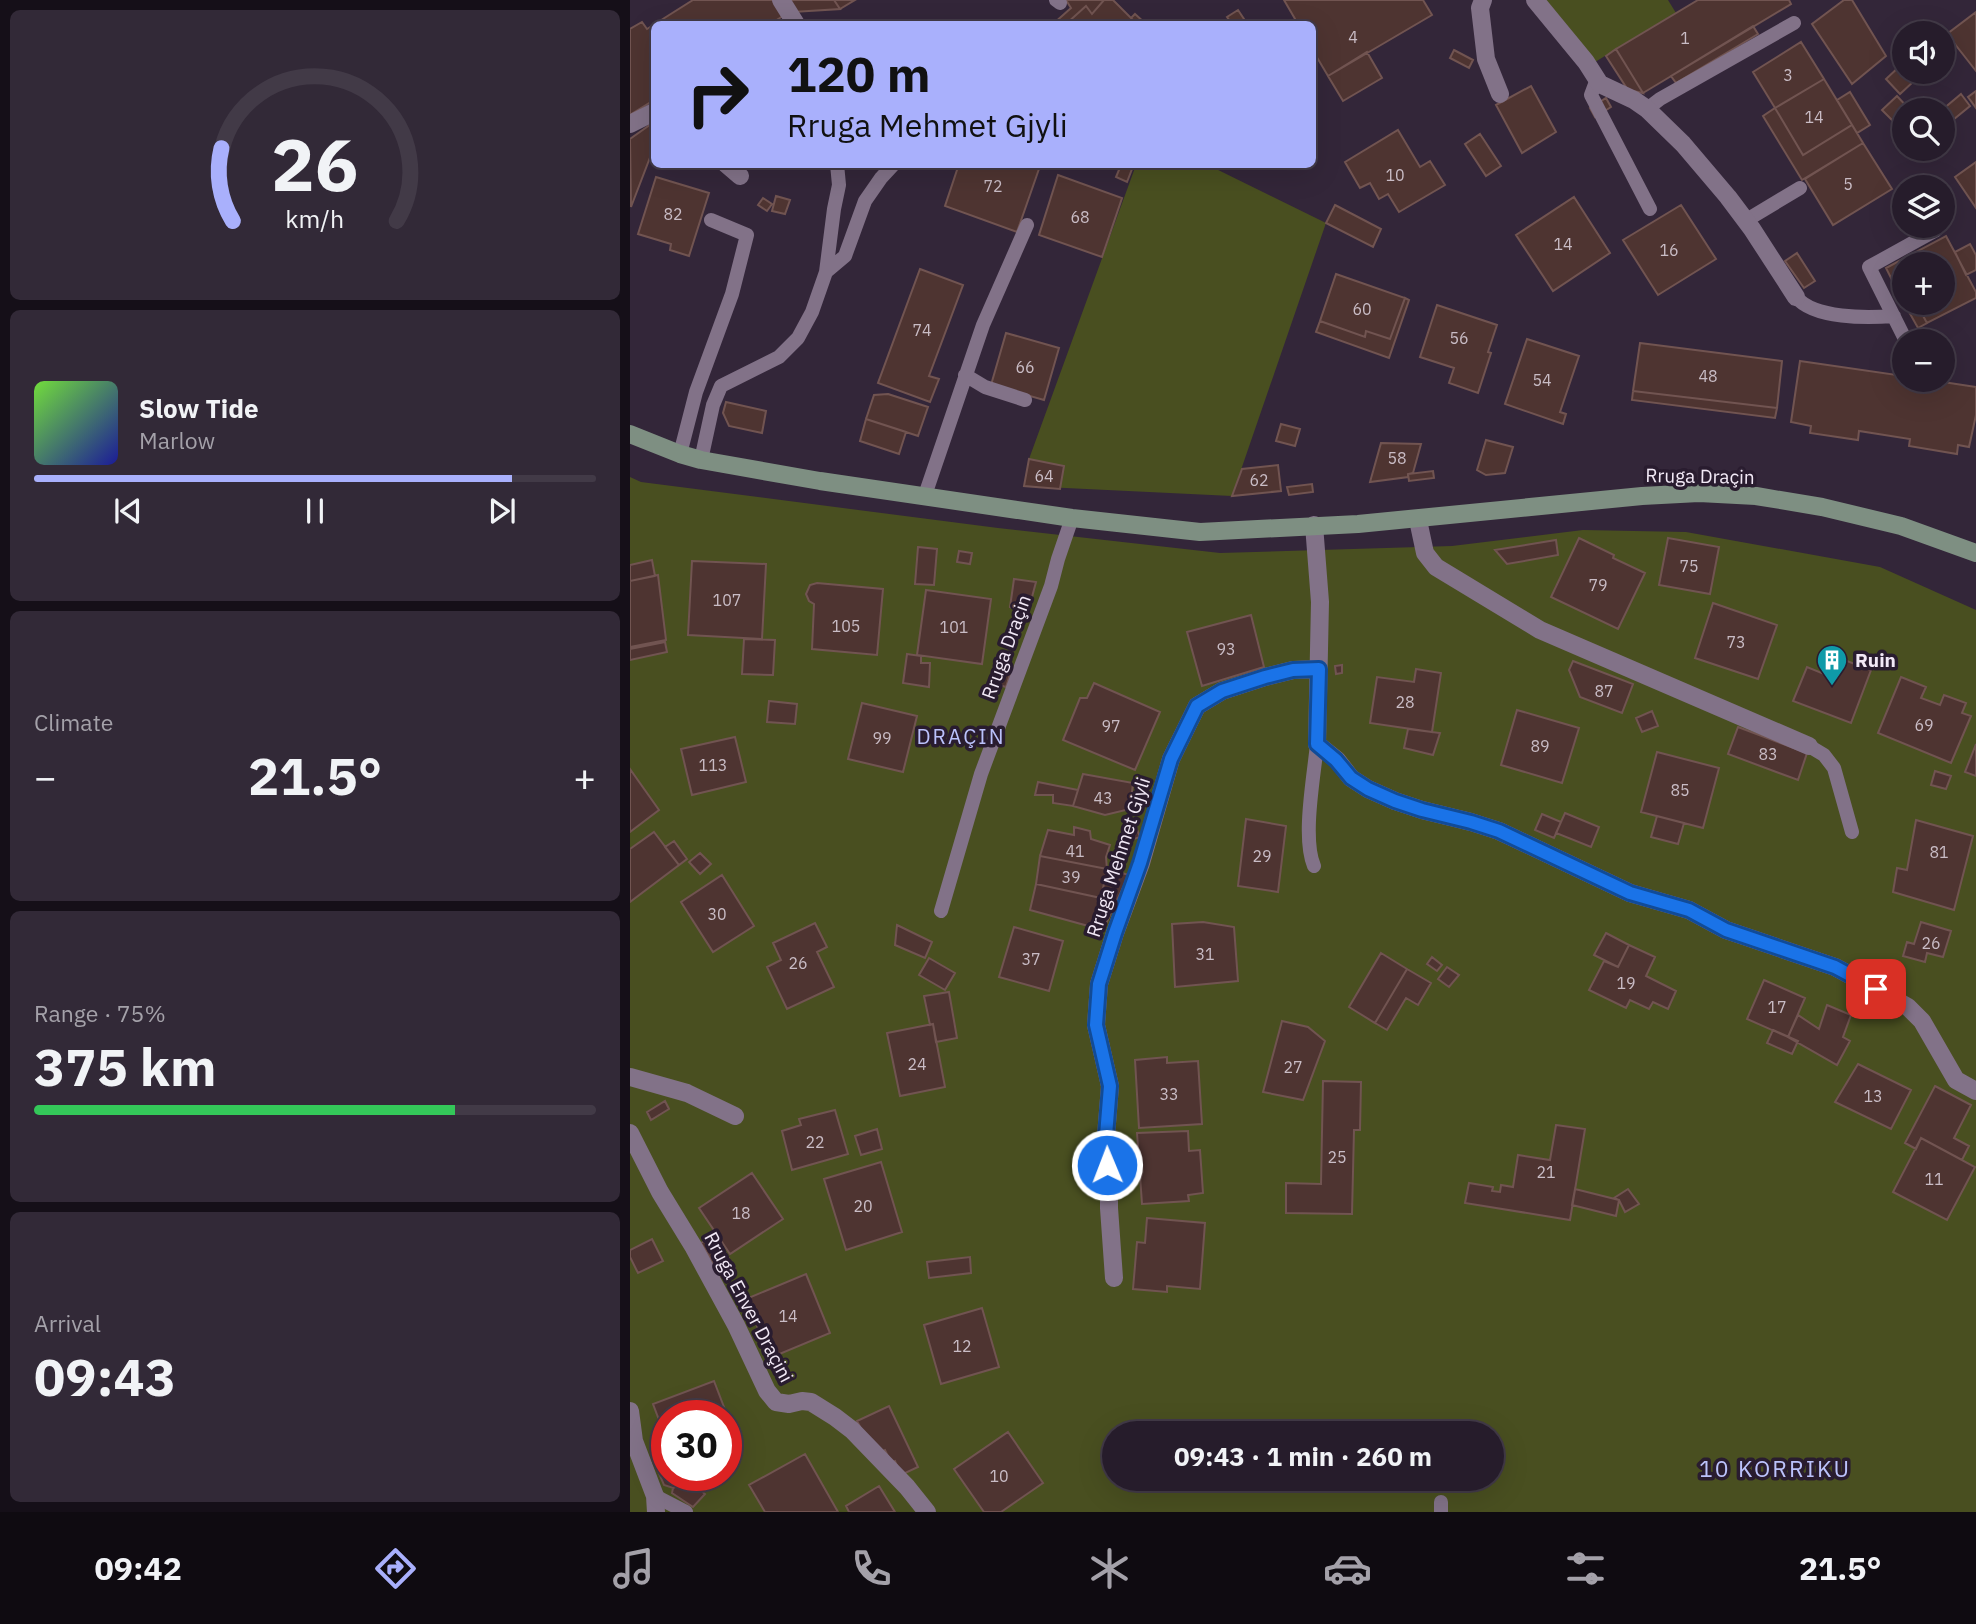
<!DOCTYPE html>
<meta charset="utf-8">
<style>
:root{--surface:#261c2b;--page:#322937;--text:#f1f3f6;--muted:#a4a1a9;--line:#423a47;--accent:#a9b0fc}
body{margin:0;font-family:"IBM Plex Sans",sans-serif;background:var(--page);color:var(--text);height:100vh;display:flex;flex-direction:column;font-size:26px;white-space:nowrap}
*{box-sizing:border-box;margin:0}
p{font-size:23px;color:var(--muted)}
.icon{flex:none;width:38px;height:38px;fill:none;stroke:currentColor;stroke-width:2;stroke-linecap:round;stroke-linejoin:round}
.map{position:relative;flex:1;overflow:hidden}
.details{display:flex;flex-direction:column;gap:10px;padding:10px;background:#150f18;width:630px}
.details>*{flex:none}
.banner{position:absolute;left:21px;top:21px;width:665px;height:147px;border-radius:10px;box-shadow:0 7px 28px #0002,0 0 0 2px var(--line);background:#a9b0fc;color:#111;overflow:hidden}
.controls{position:absolute;left:1262px;top:21px;display:grid;gap:14px}
.controls a{display:grid;place-items:center;width:63px;height:63px;border-radius:50%;background:var(--surface);box-shadow:0 7px 28px #0002,0 0 0 2px var(--line);font-size:35px}
.speed{position:absolute;left:21px;top:1400px;display:flex;gap:14px;font-size:35px;font-weight:700;text-align:center}
.speed>*{display:grid;place-content:center;width:91px;height:91px;border-radius:50%;background:var(--surface);box-shadow:0 7px 28px #0002,0 0 0 2px var(--line);line-height:1}
.speed .limit{border:10px solid #d22;background:#fff;color:#111}
.pin{position:absolute;display:grid;place-items:center;width:60px;height:60px;color:#fff;margin:-30px;border-radius:14px;box-shadow:0 4px 10px #0006}
.me{position:absolute;width:77px;margin:-38px;rotate:359deg;stroke-linejoin:round;filter:drop-shadow(0 0 5px #0008)}
.turn{display:flex;align-items:center;gap:24px;height:147px;padding:0 21px;font-size:32px}
.turn .icon{width:91px;height:91px;stroke-width:2.5}
.turn b{display:block;font-size:49px;line-height:60px}
.big{font-size:52px;font-weight:700;line-height:1.1}
.details .widget{flex:1;display:flex;flex-direction:column;justify-content:center;gap:10px;min-width:0;padding:0 24px;border-radius:10px;background:var(--page)}
.details .dial{align-items:center;gap:0}
.dial svg{height:182px;overflow:visible;fill:none;stroke:var(--line);stroke-width:7;stroke-linecap:round;text-anchor:middle}
.dial text{fill:var(--text);stroke:none}
.song{display:flex;align-items:center;gap:21px}
.cover{width:84px;height:84px;border-radius:10px;background:linear-gradient(135deg,hsl(100 70% 55%),hsl(240 70% 35%))}
.played{height:7px;border-radius:4px;background:linear-gradient(90deg,var(--accent) 85%,var(--line) 85%)}
.keys{display:flex;justify-content:space-around;direction:ltr}
.heat{display:flex;justify-content:space-between;align-items:center;font-size:38px;direction:ltr}
.charge{height:10px;border-radius:5px;background:linear-gradient(90deg,#34c759 75%,var(--line) 0)}
.trip{position:absolute;left:472px;top:1421px;width:402px;height:70px;border-radius:35px;background:var(--surface);box-shadow:0 7px 28px #0002,0 0 0 2px var(--line);font-weight:700;line-height:70px;text-align:center}
.menu{display:flex;height:112px;justify-content:space-around;align-items:center;background:#0f0b11;color:var(--muted)}
.menu .icon{width:49px;height:49px}
.menu .current{color:var(--accent)}
.menu b{font-size:32px;color:var(--text)}
main{display:flex;flex:1;min-height:0}
.map>svg:first-child{display:block}
.green{fill:#494f20;fill-rule:evenodd}
.building{fill:#4e3431;stroke:#715451;stroke-width:2}
.lines{fill:none;stroke-linecap:round;stroke-linejoin:round}
.lane{stroke:#827288;stroke-width:14}
.street{stroke:#827288;stroke-width:18}
.secondary{stroke:#7e8f82;stroke-width:18}
.route-casing{stroke:#114b97;stroke-width:18}
.route{stroke:#1a73e8;stroke-width:12}
.labels{text-anchor:middle;stroke-width:7;stroke-linejoin:round;paint-order:stroke}
.number-label{font-size:16px;fill:#c9bcc5}
.street-label{font-size:19px;fill:#f2e9f6;stroke:#291c2f}
.poi-label{font-size:19px;font-weight:bold;fill:#f2e9f6;stroke:#291c2f;text-anchor:start}
.neighbourhood-label{font-size:21px;letter-spacing:2px;fill:#bbc2fb;stroke:#291c2f}
.quarter-label{font-size:23px;letter-spacing:2px;fill:#bbc2fb;stroke:#291c2f}
</style>
<main>
<section class="details">
<div class="widget dial"><svg viewBox="0 0 100 80">
<path d="M14 69A42 42 0 1 1 86 69"/>
<path d="M14 69A42 42 0 0 1 9 37" stroke="#a9b0fc"/>
<text x="50" y="56" font-size="32" font-weight="700">26</text>
<text x="50" y="72" font-size="11">km/h</text>
</svg></div>
<div class="widget">
<div class="song"><i class="cover"></i><div><b>Slow Tide</b><p>Marlow</p></div></div>
<div class="played"></div>
<div class="keys"><svg class="icon" aria-label="previous" viewBox="0 0 24 24"><path d="M18 5L8 12l10 7zM5 5v14"/></svg><svg class="icon" aria-label="pause" viewBox="0 0 24 24"><path d="M8 5v14M16 5v14"/></svg><svg class="icon" aria-label="next" viewBox="0 0 24 24"><path d="M6 5l10 7-10 7zM19 5v14"/></svg></div>
</div>
<div class="widget"><p>Climate</p>
<div class="heat"><a>−</a><b class="big">21.5°</b><a>+</a></div>
</div>
<div class="widget"><p>Range · 75%</p><b class="big">375 km</b><div class="charge"></div></div>
<div class="widget"><p>Arrival</p><b class="big">09:43</b></div>
</section>
<div class="map">
<svg width="1346" height="1512" viewBox="0 0 1346 1512">
<rect width="100%" height="100%" fill="#332639"/>
<path class="green" d="M916,0H1038L1046,13L965,62L940,29Z
M506,165H578L696,223L602,496L394,486L399,459Z
M0,477L11,482L368,528L590,553L822,546L953,530L1056,532L1250,567L1346,610V1512H0ZM37,1416H96V1475H37ZM485,1433H863V1479H485Z"/>
<path class="building" d="M63,0H143L153,16L140,24H24V100L0,115V29L12,22L17,29Z
M155,0H204L210,9L163,12Z
M204,0H225L210,9Z
M436,0H474L462,14L456,6L436,24H423L441,8Z
M474,0H483L504,21L501,24H436L456,6L462,14Z
M654,0H793L802,15L698,76L682,49V24H668Z
M1068,0H1159L1161,4L1013,93L986,49Z
M1214,0H1222L1256,56L1222,84L1182,24Z
M608,10L616,22L613,24H602L597,17Z
M1346,12V71L1317,34Z
M505,14L516,24H501L504,21L501,18Z
M1123,26L1128,34L1046,83L1041,76Z
M1171,42L1194,79L1145,108L1123,72Z
M986,49L1013,93L998,90L976,56Z
M824,50L843,60L839,68L820,58Z
M737,52L752,78L713,101L698,76Z
M1270,66L1284,81L1270,94L1256,79Z
M1194,79L1222,125L1173,155L1145,108Z
M901,86L926,132L892,153L866,105Z
M1346,91V108L1338,97Z
M1220,92L1240,125L1227,133L1207,100Z
M1331,94L1340,106L1312,129V110Z
M1267,96L1280,110H1274V118L1267,125L1252,110Z
M976,98L981,107L965,117L960,108Z
M1145,108L1173,155L1222,125L1233,143L1172,180L1133,116Z
M24,122V147L1,207L0,139Z
M768,130L790,167L800,161L815,185L769,212L758,194L749,199L740,183L730,188L715,162Z
M850,134L871,166L856,176L835,144Z
M1233,143L1262,189L1203,225L1175,179Z
M1276,149H1295L1286,158Z
M1346,162V208L1325,177Z
M329,164L410,166L387,232L315,206Z
M491,165L502,169L497,182L486,177Z
M428,175L492,198L472,257L409,235Z
M26,177L79,193L59,256L40,250L41,244L8,234Z
M146,196L160,200L155,214L142,211Z
M944,197L980,253L923,291L886,235Z
M133,198L142,204L137,211L128,205Z
M705,205L751,229L743,247L696,223Z
M1051,205L1086,259L1028,295L993,240Z
M1316,236L1346,292V298L1297,323L1286,303H1312V264H1274V292L1269,294L1256,268Z
M1340,244L1346,255V270L1336,275L1325,252Z
M1167,253L1185,281L1174,288L1155,261Z
M290,269L333,285L299,376L309,379L300,402L248,383Z
M706,274L775,298L760,339L736,331L735,337L690,321Z
M775,298L779,300L759,358L686,332L690,321L735,337L736,331L760,339Z
M1274,303H1286L1297,323L1288,328Z
M807,305L867,325L858,352L861,353L848,393L819,383L824,368L790,357Z
M376,333L429,348L414,400L361,385Z
M897,339L949,356L930,412L936,414L933,424L875,404Z
M1010,343L1152,361L1147,408L1003,391Z
M1170,361L1274,376V380H1300L1346,387V415L1339,447L1328,445L1327,454L1279,446L1280,439L1229,431L1228,440L1180,433L1181,426L1161,422Z
M1003,391L1147,408L1145,418L1002,400Z
M258,394L298,407L288,436L236,419L244,395Z
M96,402L136,411L132,433L99,426L93,413Z
M236,419L276,432L269,454L230,441Z
M651,424L670,429L665,446L646,441Z
M856,440L883,447L875,473L856,475L847,470Z
M751,443L791,444L783,473L778,474V477L740,482Z
M399,459L434,466L430,489L394,486Z
M648,465L651,491L602,496L612,469Z
M803,471L804,478L779,481L778,474Z
M682,484L683,492L659,495L657,487Z
M949,538L984,555L983,558L1015,573L988,629L921,597Z
M1038,538L1089,547L1080,594L1029,585Z
M926,540L928,555L877,564L865,550Z
M288,547L307,549L304,585L285,584Z
M329,551L342,553L340,564L327,562Z
M22,560L25,576L0,581V565Z
M62,561L136,564L132,639L58,635Z
M28,575L36,640L0,647V581Z
M384,579L406,582L398,612L380,607Z
M187,583L253,589L247,655L182,649L184,604L179,601L176,594L180,585Z
M296,590L361,599L352,664L287,655Z
M1083,603L1147,625L1128,679L1065,658Z
M621,615L634,667L572,686L557,632Z
M114,639L145,640L143,675L112,674Z
M35,642L37,652L0,660V649Z
M277,654L291,656V663H300L299,687L273,683Z
M1201,655L1241,670L1221,723L1163,701L1177,667L1194,674Z
M943,661L1003,684L992,713L950,697L939,670Z
M712,665V673L706,674L705,666Z
M375,668L381,671L376,687L369,685Z
M786,669L811,673L802,732L740,723L747,677L784,682Z
M1271,677L1296,687L1291,698L1310,705L1314,695L1336,703L1332,713L1341,716L1321,763L1248,733Z
M464,683L530,712L505,770L433,740L450,698H457Z
M139,701L167,704L165,724L137,722Z
M232,703L287,716L273,772L218,759Z
M887,710L949,728L932,783L871,765Z
M1022,711L1028,726L1012,732L1006,718Z
M1108,727L1177,753L1168,780L1098,754Z
M778,729L810,733L803,755L774,748Z
M105,737L116,782L62,795L51,749Z
M1346,744V776L1335,772Z
M1027,752L1089,768L1073,828L1011,812Z
M0,769L29,810L0,832Z
M1305,771L1321,776L1316,789L1301,785Z
M453,774L503,783L500,809L475,815L443,806Z
M408,782L448,790L443,806L423,803V795H405Z
M935,813L969,827L961,847L926,833Z
M912,814L931,822L924,838L905,830Z
M1027,816L1054,823L1048,844L1021,837Z
M616,819L656,826L648,892L608,886Z
M1286,820L1343,836L1324,910L1263,892L1267,868L1277,870Z
M504,822L510,837L501,840L496,826Z
M444,827L460,831L461,839L480,845L476,857L477,869L410,856L418,830L444,835Z
M24,832L49,865L0,902V849Z
M44,841L57,859L49,865L35,847Z
M70,853L81,864L70,874L59,862Z
M410,856L477,869L471,898L406,884Z
M477,869L499,875L473,930L400,910L406,884L471,898Z
M92,875L124,926L83,952L51,902Z
M573,922L604,927L608,981L545,987L542,924Z
M1291,922L1321,931L1313,957L1297,953L1295,962L1273,956L1277,942L1284,944Z
M185,923L197,947L187,952L204,987L157,1009L137,967L151,960L143,943Z
M267,925L302,942L295,958L265,945Z
M384,927L433,941L419,991L369,977Z
M976,933L999,945L988,967L964,955Z
M999,945L1025,957L1016,976L1046,991L1038,1009L1023,1002L1019,1009L1000,1000L996,1008L959,990L974,961L988,967Z
M751,953L777,969L745,1023L719,1007Z
M802,957L812,965L807,971L797,964Z
M299,958L325,973L315,990L289,975Z
M817,967L829,975L819,987L808,979Z
M777,969L801,983L788,1005L776,998L757,1030L745,1023Z
M1134,980L1175,998L1158,1037L1117,1019Z
M319,992L327,1038L306,1042L303,1024L300,1025L294,996Z
M1197,1005L1221,1015L1213,1037L1220,1041L1207,1065L1158,1037L1168,1015L1189,1029Z
M652,1021L678,1027L695,1041L673,1100L633,1092Z
M303,1024L315,1087L270,1096L257,1033Z
M1143,1030L1168,1041L1162,1054L1137,1043Z
M537,1057V1063L568,1061L572,1124L509,1128L505,1060Z
M1228,1064L1281,1090L1261,1129L1205,1102Z
M693,1081L731,1082L730,1130H724L722,1214L656,1213V1183L691,1184Z
M1305,1086L1341,1105L1324,1138L1339,1146L1332,1160L1291,1138L1286,1149L1275,1143Z
M35,1101L39,1109L21,1120L17,1112Z
M205,1110L218,1154L162,1170L152,1131L171,1125L169,1119Z
M926,1125L955,1129L940,1220L835,1203L839,1183L863,1187L862,1191L870,1192L871,1185L883,1187L888,1155L920,1160Z
M247,1129L252,1149L231,1155L225,1136Z
M558,1131L559,1151L570,1150L573,1193L558,1195L559,1201L512,1204L507,1133Z
M1291,1138L1345,1167L1317,1220L1263,1192Z
M251,1162L272,1232L216,1250L194,1179Z
M122,1173L153,1219L100,1254L69,1208Z
M945,1189L989,1200L986,1216L942,1205Z
M998,1189L1009,1204L995,1212L989,1200L984,1198Z
M517,1218L575,1223L570,1289L537,1286V1292L503,1289L507,1242L515,1243Z
M85,1235L105,1269L92,1277L71,1243Z
M22,1239L33,1261L8,1273L0,1257V1250Z
M340,1257L341,1273L299,1278L297,1262Z
M176,1274L200,1333L140,1358L116,1299Z
M352,1308L369,1367L311,1384L294,1325Z
M84,1381L102,1428L96,1430V1416H37V1441L23,1404Z
M259,1406L288,1467L271,1475L265,1461L261,1463L255,1450L248,1453L237,1440L227,1421Z
M378,1432L413,1483L371,1512H354L324,1469Z
M175,1454L208,1512H135L119,1485Z
M37,1459V1475H51L54,1483L43,1488L34,1485L25,1464Z
M51,1475H68L69,1477L54,1483Z
M59,1481L75,1494L63,1507L42,1493L43,1488Z
M249,1486L265,1512H219L216,1506Z"/>
<g class="lines">
<path class="lane" d="M426,0L430,3
M967,79L961,95L1020,209
M1017,109L1030,99L1164,23
M1115,221L1170,188
M196,272L215,256L235,201L251,178L264,164
M1166,297C1184,319 1237,318 1264,316
M1276,341L1239,267L1306,230
M335,375L355,387L395,400
M50,454L66,392L102,294L117,235L81,220
M71,460L83,405L91,386L149,357L168,338L182,312L196,272L204,209L209,185L207,164
M294,498L353,325L397,225
M1179,746L1194,755L1204,768L1222,832
M684,866C672,838 684,776 687,744
M311,911L351,774L421,586L428,559L442,518
M25,1496L56,1512
M811,1512V1502"/>
<path class="street" d="M151,0L166,24
M853,0L850,8L856,59L870,94
M905,0L956,62L970,84L1004,100L1017,109L1053,144L1098,197L1122,229L1166,297
M0,124L24,112
M96,164L110,176
M788,520L795,553L806,567L910,630L1179,746
M684,525L690,602L687,744L707,760L721,778L738,789L765,801L792,810L841,822L869,831L1000,893L1059,910L1096,930L1205,967L1246,989L1278,1007L1292,1021L1326,1080L1346,1091
M0,1077L57,1093L105,1116
M0,1133L30,1192L63,1246L106,1325L137,1391L146,1402L159,1404L172,1401L181,1402L205,1417L222,1430L277,1487L297,1512
M484,1278L479,1208V1182L475,1148L480,1086L466,1025L469,984L485,933L511,863L541,759L567,706L592,691L635,677L663,670L689,669
M0,1411L4,1441L25,1496L26,1512"/>
<path class="secondary" d="M0,434L50,454L71,460L190,481L442,518L570,532L728,524L1012,496L1069,493L1126,496L1192,507L1271,526L1346,553"/>
</g>
<g class="lines">
<g class="route-casing">
<path id="route" d="M477,1165L475,1148L480,1086L466,1025L469,984L485,933L510,863L541,759L567,706L592,691L635,677L663,670L689,669L687,744L706,760L721,778L738,789L765,801L792,810L841,822L869,831L1000,893L1059,910L1096,930L1205,967L1246,989"/>
</g>
<use href="#route" class="route"/>
</g>
<defs>
<g id="building-pin" transform="scale(1.575)"><path d="M0 17L-7.5 6A9.5 9.5 0 1 1 7.5 6Z" fill="#0f9aa8" stroke="#291c2f"/><path d="M-4-6H4V6H1V3H-1V6H-4ZM-2.5-4.3h1.7v1.8h-1.7ZM.8-4.3h1.7v1.8H.8ZM-2.5-1h1.7V.8h-1.7ZM.8-1h1.7V.8H.8Z" fill="#fff"/></g>
</defs>
<g fill-rule="evenodd">
<use href="#building-pin" x="1202" y="660"/>
</g>
<g class="labels">
<g class="number-label">
<text x="723" y="43">4</text>
<text x="1055" y="44">1</text>
<text x="1158" y="81">3</text>
<text x="1184" y="123">14</text>
<text x="765" y="181">10</text>
<text x="1218" y="190">5</text>
<text x="363" y="192">72</text>
<text x="43" y="220">82</text>
<text x="450" y="223">68</text>
<text x="933" y="250">14</text>
<text x="1039" y="256">16</text>
<text x="732" y="315">60</text>
<text x="292" y="336">74</text>
<text x="829" y="344">56</text>
<text x="395" y="373">66</text>
<text x="1078" y="382">48</text>
<text x="912" y="386">54</text>
<text x="767" y="464">58</text>
<text x="414" y="482">64</text>
<text x="629" y="486">62</text>
<text x="1059" y="572">75</text>
<text x="968" y="591">79</text>
<text x="97" y="606">107</text>
<text x="216" y="632">105</text>
<text x="324" y="633">101</text>
<text x="1106" y="648">73</text>
<text x="596" y="655">93</text>
<text x="974" y="697">87</text>
<text x="775" y="708">28</text>
<text x="1294" y="731">69</text>
<text x="481" y="732">97</text>
<text x="252" y="744">99</text>
<text x="910" y="752">89</text>
<text x="1138" y="760">83</text>
<text x="83" y="771">113</text>
<text x="1050" y="796">85</text>
<text x="473" y="804">43</text>
<text x="445" y="857">41</text>
<text x="1309" y="858">81</text>
<text x="632" y="862">29</text>
<text x="441" y="883">39</text>
<text x="87" y="920">30</text>
<text x="1301" y="949">26</text>
<text x="575" y="960">31</text>
<text x="401" y="965">37</text>
<text x="168" y="969">26</text>
<text x="996" y="989">19</text>
<text x="1147" y="1013">17</text>
<text x="287" y="1070">24</text>
<text x="663" y="1073">27</text>
<text x="539" y="1100">33</text>
<text x="1243" y="1102">13</text>
<text x="185" y="1148">22</text>
<text x="707" y="1163">25</text>
<text x="916" y="1178">21</text>
<text x="1304" y="1185">11</text>
<text x="233" y="1212">20</text>
<text x="111" y="1219">18</text>
<text x="158" y="1322">14</text>
<text x="332" y="1352">12</text>
<text x="369" y="1482">10</text>
</g>
<g class="street-label">
<text transform="translate(1070 476) rotate(1)" y="7">Rruga Draçin</text>
<text transform="translate(376 647) rotate(-70)" y="7">Rruga Draçin</text>
<text transform="translate(488 857) rotate(-72)" y="7">Rruga Mehmet Gjyli</text>
<text transform="translate(119 1307) rotate(62)" y="7">Rruga Enver Draçini</text>
</g>
<g class="poi-label">
<text x="1225" y="667">Ruin</text>
</g>
<g class="neighbourhood-label">
<text x="331" y="744">DRAÇIN</text>
</g>
<g class="quarter-label">
<text x="1145" y="1477">10 KORRIKU</text>
</g>
</g>
</svg>
<div class="controls">
<a><svg class="icon" aria-label="sound" viewBox="0 0 24 24"><path d="M4 9h4l5-4v14l-5-4H4zM17 9q2 3 0 6"/></svg></a>
<a><svg class="icon" aria-label="search" viewBox="0 0 24 24"><circle cx="10" cy="10" r="6"/><path d="M15 15l6 6"/></svg></a>
<a><svg class="icon" aria-label="layers" viewBox="0 0 24 24"><path d="M12 4l9 5-9 5-9-5zM3 14l9 5 9-5"/></svg></a>
<a>+</a>
<a>−</a>
</div>
<div class="speed"><div class="limit">30</div></div>
<div class="pin" style="left:1246px;top:989px;background:#d93025"><svg class="icon" aria-label="arrive" viewBox="0 0 24 24"><path d="M6 21V4h12l-3 4 3 4H6"/></svg></div>
<svg class="me" style="left:477px;top:1165px" viewBox="-20 -20 40 40"><circle r="17" fill="#1a73e8" stroke="#fff" stroke-width="3"/><path d="M0-11L8 9 0 5-8 9z" fill="#fff"/></svg>
<div class="trip">09:43 · 1 min · 260 m</div>
<div class="banner">
<div class="turn"><svg class="icon" aria-label="right" viewBox="0 0 24 24"><path d="M7 20v-9h11M14 6l5 5-5 5"/></svg><div><b>120 m</b>Rruga Mehmet Gjyli</div></div>
</div>
</div>
</main>
<nav class="menu">
<b>09:42</b>
<svg class="icon current" aria-label="directions" viewBox="0 0 24 24"><path d="M12 3l9 9-9 9-9-9zM9 14v-3h6M13 9l2 2-2 2"/></svg>
<svg class="icon" aria-label="music" viewBox="0 0 24 24"><path d="M9 18V5l10-2v13"/><circle cx="6" cy="18" r="3"/><circle cx="16" cy="16" r="3"/></svg>
<svg class="icon" aria-label="phone" viewBox="0 0 24 24"><path d="M5 4h4l2 5-3 2q2 4 5 5l2-3 5 2v4C11 20 4 13 5 4z"/></svg>
<svg class="icon" aria-label="climate" viewBox="0 0 24 24"><path d="M12 3v18M4 7l16 10M4 17L20 7"/></svg>
<svg class="icon" aria-label="car" viewBox="0 0 24 24"><path d="M5 17H2v-5l4-1 3-4h7l3 4 3 1v5h-3M9 17h6M6 11h13"/><circle cx="7" cy="17" r="2"/><circle cx="17" cy="17" r="2"/></svg>
<svg class="icon" aria-label="filters" viewBox="0 0 24 24"><path d="M4 7h16M4 17h16"/><circle cx="9" cy="7" r="2"/><circle cx="15" cy="17" r="2"/></svg>
<b>21.5°</b>
</nav>
